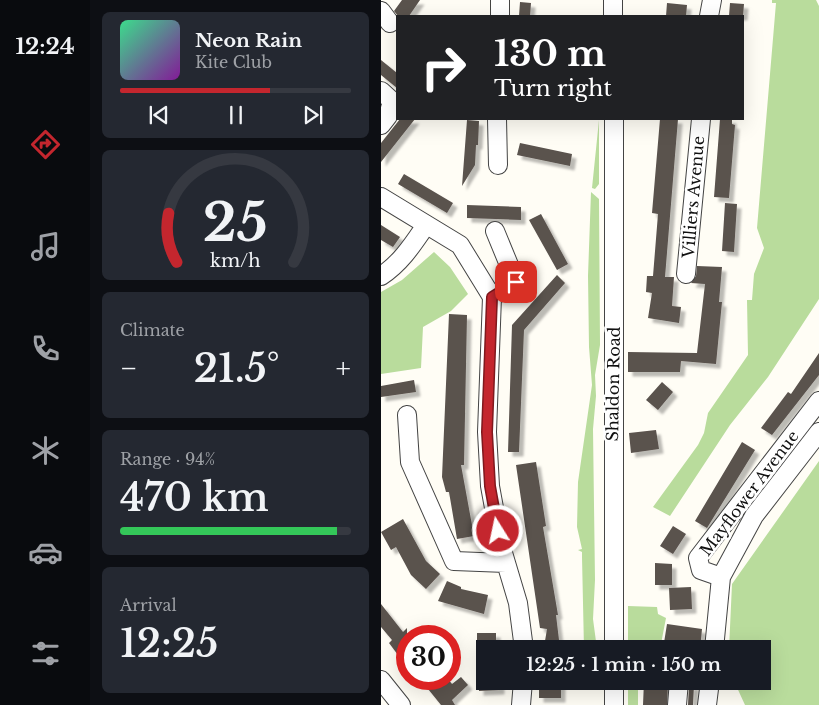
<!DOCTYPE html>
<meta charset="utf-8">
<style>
:root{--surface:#171b24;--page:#242831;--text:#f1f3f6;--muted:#9ea1a6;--line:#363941;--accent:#c4262e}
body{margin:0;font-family:"Libre Baskerville",serif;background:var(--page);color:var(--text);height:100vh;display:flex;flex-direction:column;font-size:19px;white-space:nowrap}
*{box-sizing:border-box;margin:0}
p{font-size:16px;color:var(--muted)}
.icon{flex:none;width:28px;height:28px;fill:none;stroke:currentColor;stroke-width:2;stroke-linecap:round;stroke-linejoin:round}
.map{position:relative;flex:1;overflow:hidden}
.side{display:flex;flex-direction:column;gap:12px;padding:12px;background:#0d0f14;width:291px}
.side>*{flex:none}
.banner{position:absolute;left:15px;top:15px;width:348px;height:105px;border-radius:0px;box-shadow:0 5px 20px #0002;background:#202124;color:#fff;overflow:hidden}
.speed{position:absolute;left:15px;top:625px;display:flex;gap:10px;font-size:25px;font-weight:700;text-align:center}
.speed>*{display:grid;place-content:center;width:65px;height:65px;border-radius:50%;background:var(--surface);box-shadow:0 5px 20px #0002;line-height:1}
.speed .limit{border:8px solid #d22;background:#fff;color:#111}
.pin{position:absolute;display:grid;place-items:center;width:42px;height:42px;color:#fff;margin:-21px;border-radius:10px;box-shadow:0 2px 8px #0006}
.me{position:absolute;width:55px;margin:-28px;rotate:350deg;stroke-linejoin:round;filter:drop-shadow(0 0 4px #0008)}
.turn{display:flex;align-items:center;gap:18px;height:105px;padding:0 15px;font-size:22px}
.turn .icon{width:65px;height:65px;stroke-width:2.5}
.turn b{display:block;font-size:35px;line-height:42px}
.big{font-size:38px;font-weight:600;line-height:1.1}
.side .tile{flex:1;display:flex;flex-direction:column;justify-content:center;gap:8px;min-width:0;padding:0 18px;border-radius:8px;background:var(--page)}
.side .dial{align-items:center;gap:0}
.dial svg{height:130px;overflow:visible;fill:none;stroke:var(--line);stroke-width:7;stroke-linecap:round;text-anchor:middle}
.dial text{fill:var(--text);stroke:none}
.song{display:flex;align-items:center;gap:15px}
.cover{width:60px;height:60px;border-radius:8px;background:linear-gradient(135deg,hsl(150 70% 55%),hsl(290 70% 35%))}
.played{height:5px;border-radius:2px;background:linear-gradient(90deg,var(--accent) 65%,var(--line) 65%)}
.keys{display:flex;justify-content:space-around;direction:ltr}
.heat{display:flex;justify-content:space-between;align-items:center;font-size:28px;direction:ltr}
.charge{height:8px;border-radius:4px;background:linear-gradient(90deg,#34c759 94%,var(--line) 0)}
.trip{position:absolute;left:95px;top:640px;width:295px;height:50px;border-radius:0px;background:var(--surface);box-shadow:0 5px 20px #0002;font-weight:600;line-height:50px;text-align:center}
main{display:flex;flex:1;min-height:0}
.menu{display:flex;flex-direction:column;width:90px;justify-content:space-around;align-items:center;background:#090b0e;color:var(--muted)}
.menu .icon{width:35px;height:35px}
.menu .on{color:var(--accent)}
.menu b{font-size:22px;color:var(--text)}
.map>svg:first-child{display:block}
.forest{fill:#b9dc9c}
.building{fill:#5a524d;filter:url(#shadow)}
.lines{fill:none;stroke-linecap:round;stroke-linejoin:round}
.minor-casing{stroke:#444;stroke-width:20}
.minor{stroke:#fff;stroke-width:18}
.route-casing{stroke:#7f191e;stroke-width:12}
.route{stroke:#c4262e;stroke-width:9}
.labels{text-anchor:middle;stroke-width:5;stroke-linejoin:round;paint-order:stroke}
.street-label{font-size:16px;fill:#111;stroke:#fff}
</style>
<main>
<nav class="menu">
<b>12:24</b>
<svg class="icon on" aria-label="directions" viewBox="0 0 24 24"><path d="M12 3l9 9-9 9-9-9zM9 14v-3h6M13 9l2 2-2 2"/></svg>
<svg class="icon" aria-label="music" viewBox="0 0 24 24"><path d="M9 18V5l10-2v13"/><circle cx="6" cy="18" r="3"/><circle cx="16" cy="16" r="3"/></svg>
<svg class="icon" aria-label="phone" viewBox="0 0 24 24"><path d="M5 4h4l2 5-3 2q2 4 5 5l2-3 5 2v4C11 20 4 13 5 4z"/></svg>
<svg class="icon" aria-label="climate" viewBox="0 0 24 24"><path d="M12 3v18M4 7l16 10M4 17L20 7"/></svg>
<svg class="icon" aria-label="car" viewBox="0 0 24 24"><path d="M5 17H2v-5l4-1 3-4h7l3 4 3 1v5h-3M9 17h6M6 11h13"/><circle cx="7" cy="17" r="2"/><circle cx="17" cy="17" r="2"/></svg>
<svg class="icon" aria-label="filters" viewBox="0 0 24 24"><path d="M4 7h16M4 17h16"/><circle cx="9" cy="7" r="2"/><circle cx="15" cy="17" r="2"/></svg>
</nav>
<section class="side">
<div class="tile">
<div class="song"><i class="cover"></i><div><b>Neon Rain</b><p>Kite Club</p></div></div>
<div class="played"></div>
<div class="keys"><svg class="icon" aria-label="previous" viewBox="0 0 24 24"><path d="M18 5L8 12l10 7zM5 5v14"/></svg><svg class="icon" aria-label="pause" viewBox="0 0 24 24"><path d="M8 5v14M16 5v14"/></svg><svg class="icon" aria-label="next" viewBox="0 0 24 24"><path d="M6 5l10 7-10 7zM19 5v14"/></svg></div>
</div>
<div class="tile dial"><svg viewBox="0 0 100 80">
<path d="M14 69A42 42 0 1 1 86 69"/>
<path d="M14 69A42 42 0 0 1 9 39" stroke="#c4262e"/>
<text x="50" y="56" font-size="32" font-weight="700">25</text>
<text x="50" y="72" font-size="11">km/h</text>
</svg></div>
<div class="tile"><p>Climate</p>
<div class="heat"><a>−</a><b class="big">21.5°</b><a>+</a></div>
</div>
<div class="tile"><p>Range · 94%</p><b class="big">470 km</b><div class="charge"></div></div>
<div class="tile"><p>Arrival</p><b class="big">12:25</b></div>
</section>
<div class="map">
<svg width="438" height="705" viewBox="0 0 438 705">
<defs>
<filter id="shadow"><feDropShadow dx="4.5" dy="4.5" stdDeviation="1" flood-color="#0004"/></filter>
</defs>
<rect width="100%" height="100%" fill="#fffdf5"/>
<path class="forest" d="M391,0H435L438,6V299L387,377L349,425L289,516L272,507L317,445L323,433L327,413L367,355L366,300H371L373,274L383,248L376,228L395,3H391Z
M218,120V184L214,189L211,188Z
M210,192L218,199L219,345L214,375L215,396L212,429L214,580L212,619L216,649H203L201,557V552L197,550L201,549L196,527L197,482L211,385L208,347L207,276Z
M53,252L69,267L87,294L70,311L42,327L40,368L0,374V292L21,280Z
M438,461V705H364L353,681H381V649H348L351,584Z
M247,606L276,607L277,614L285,618L279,649H247Z
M247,681H257V705H247Z"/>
<path class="building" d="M21,0H39L28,16H17L13,11Z
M139,2L150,3L149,16H138Z
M286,3L306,5L305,16H285Z
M349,3L363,4L362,16H348Z
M0,60L16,73V88L0,75Z
M19,119H34L0,162V143Z
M279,119H297L284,277H293L291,306L300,307L298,323L267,318L271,293L265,292L266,276H272L277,214L271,213Z
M339,119H351V124L354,125L348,198L333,197Z
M86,120L98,121L97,145H95L94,165L81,186Z
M139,143L191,154L189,166L136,155Z
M23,174L72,203L66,213L17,184Z
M344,203L356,204L353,252L341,251Z
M86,205L140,207V220L86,218Z
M160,214L187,264L176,270L148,220Z
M0,225L19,237L12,247L0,240Z
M316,266L341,267L338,302H341L335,364L300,361L299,372H247V352L316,353L324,284L310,283L315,276Z
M176,275L184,283L143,330L138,452H127L131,325Z
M68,314L86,315L83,465H80L93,536L76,539L68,492H65L61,477Z
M438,353V375L391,435L380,428L407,392L410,394Z
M33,380L35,392L0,397V386Z
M281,382L292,392L277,410L265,400Z
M275,430L278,449L250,453L248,433Z
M361,442L374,450L326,528L314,521Z
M155,462L165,526L162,527L177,615H175L178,640L164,641L166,629L159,628L135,465Z
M22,519L45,561L59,574L45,589L30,575L15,547L10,550L0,532Z
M292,526L305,534L292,554L279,546Z
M274,563L291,564V585H274Z
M66,581L80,587V589L107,595L103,614L57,601Z
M310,587L311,609L289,610L288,588Z
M0,604L22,632L26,628V667L8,643L11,640L0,627Z
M286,624L321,629L319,649H282Z
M96,633H115V648H96Z
M80,677L87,685L71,700L74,705H60L39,679H67L71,684Z
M98,681H119V690L98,691Z
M158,681H180V698H158Z
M263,681H284V684H287L286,705H262Z
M308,685H313L312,705H307Z"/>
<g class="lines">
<g class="minor-casing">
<path id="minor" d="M232,0V16
M0,11L9,23
M119,16V0
M328,16L331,0
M0,91L11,101L7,116L0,125
M116,119L117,165
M0,197L79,245L111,297L106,432L109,486L120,546L137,603L143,649
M305,274L320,119
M0,276C20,263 32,244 45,225
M111,297L135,282L114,231
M26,415L29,462L73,561L125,563
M340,577L320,570L317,558L438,401
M233,649V119
M333,649L340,577L373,516L438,432
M0,680L20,705
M233,681V705
M140,705L142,681
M296,705L298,681
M326,705L329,681"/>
</g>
<use href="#minor" class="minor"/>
</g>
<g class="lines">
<g class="route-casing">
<path id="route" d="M117,531L109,486L106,432L111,297L135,282"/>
</g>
<use href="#route" class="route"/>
</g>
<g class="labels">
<g class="street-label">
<text transform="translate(312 197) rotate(-85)" y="6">Villiers Avenue</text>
<text transform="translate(232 384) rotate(-89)" y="6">Shaldon Road</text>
<text transform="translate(368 493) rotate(-53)" y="6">Mayflower Avenue</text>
</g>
</g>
</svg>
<div class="speed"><div class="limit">30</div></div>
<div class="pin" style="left:135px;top:282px;background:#d93025"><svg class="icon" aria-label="arrive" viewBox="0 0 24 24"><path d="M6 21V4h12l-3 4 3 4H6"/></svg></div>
<svg class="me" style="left:117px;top:531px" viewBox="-20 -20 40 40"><circle r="17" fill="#c4262e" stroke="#fff" stroke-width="3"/><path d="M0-11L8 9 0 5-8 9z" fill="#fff"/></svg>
<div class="trip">12:25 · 1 min · 150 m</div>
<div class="banner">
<div class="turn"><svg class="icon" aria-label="right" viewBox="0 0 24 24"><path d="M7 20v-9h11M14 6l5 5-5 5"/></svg><div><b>130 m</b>Turn right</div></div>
</div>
</div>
</main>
